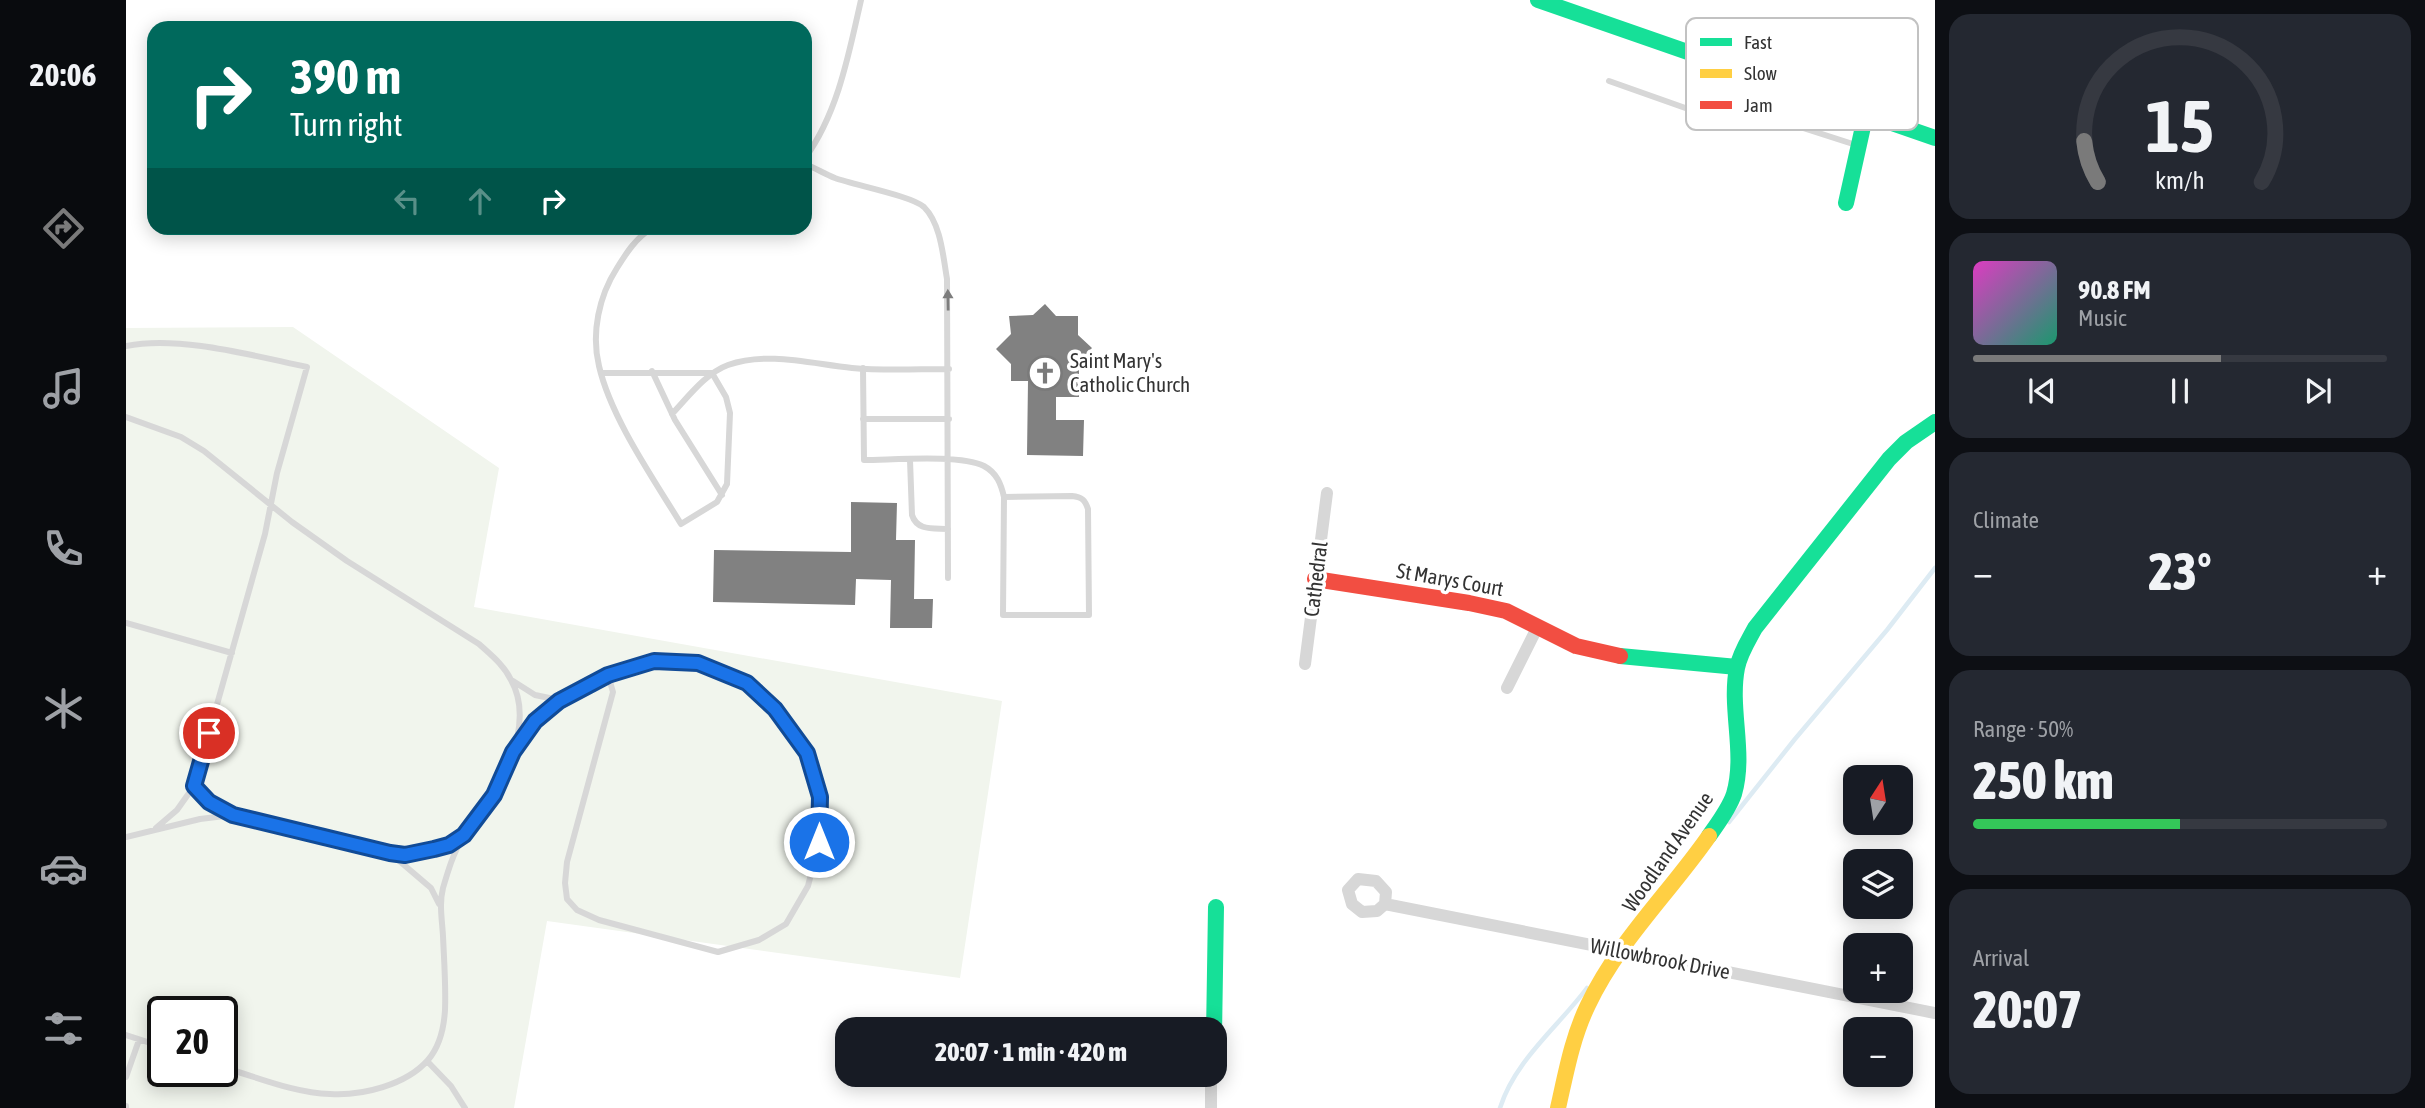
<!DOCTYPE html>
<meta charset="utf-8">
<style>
:root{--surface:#171b24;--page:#242831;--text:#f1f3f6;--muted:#9ea1a6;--line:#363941;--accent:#7a7a7a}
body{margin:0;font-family:"Asap Condensed",sans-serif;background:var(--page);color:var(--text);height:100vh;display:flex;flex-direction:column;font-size:26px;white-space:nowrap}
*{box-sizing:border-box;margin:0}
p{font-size:23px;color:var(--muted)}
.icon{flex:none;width:38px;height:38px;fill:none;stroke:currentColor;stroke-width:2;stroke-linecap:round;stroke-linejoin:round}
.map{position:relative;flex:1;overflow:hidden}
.panel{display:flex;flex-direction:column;gap:14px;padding:14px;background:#0d0f14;width:490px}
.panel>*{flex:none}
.guide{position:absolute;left:21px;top:21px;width:665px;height:214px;border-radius:21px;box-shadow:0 4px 18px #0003;background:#00695c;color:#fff;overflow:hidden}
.needle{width:46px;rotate:12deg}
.tools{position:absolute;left:1717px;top:765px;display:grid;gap:14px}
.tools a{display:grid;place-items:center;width:70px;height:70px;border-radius:14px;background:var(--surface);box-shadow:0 4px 18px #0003;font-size:35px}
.speed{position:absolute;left:21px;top:996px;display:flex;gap:14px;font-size:35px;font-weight:700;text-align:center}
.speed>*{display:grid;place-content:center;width:91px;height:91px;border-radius:50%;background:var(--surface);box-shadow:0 4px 18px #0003;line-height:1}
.speed .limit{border:4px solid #111;border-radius:10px;background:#fff;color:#111}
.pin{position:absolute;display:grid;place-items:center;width:60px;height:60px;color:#fff;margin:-30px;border:4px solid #fff;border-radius:50%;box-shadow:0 2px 7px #0007}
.me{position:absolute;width:77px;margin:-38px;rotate:0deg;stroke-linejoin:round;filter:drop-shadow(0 0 5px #0008)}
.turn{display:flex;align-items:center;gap:24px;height:147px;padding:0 28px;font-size:32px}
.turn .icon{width:91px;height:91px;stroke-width:2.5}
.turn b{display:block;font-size:49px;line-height:60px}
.lanes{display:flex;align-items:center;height:66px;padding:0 28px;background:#0003;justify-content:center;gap:35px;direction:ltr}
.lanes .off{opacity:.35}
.big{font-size:52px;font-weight:800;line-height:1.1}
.panel .card{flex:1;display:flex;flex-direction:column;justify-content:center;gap:10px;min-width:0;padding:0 24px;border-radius:21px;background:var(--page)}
.panel .dial{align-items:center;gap:0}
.dial svg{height:182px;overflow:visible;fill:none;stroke:var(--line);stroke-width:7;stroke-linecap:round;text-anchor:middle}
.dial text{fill:var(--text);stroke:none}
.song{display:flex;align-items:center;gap:21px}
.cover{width:84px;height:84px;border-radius:10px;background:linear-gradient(135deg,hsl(310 70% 55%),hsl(160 70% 35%))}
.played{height:7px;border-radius:4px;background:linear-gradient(90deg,var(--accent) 60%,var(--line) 60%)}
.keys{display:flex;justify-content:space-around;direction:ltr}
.heat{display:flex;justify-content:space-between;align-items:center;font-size:38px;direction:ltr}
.charge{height:10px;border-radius:5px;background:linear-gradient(90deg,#34c759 50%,var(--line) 0)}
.trip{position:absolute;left:709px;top:1017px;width:392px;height:70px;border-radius:21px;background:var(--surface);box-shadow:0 4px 18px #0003;font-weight:800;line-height:70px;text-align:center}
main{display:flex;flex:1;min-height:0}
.tab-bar{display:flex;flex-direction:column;width:126px;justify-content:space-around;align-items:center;background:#090b0e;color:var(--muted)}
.tab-bar .icon{width:49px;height:49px}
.tab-bar .active{color:var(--accent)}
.tab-bar b{font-size:32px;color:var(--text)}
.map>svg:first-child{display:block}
.green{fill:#f1f5ed;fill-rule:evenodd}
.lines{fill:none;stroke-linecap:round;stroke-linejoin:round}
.stream{stroke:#ddebf3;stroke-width:4.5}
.building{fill:#818181}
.lane{stroke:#d7d7d7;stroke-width:6}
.street{stroke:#d7d7d7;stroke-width:12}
.fast{stroke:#16e098;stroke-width:16}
.slow{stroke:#ffcf43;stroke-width:16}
.jam{stroke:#f24e42;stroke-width:16}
.oneway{fill:#7d7d7d}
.route-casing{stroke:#114b97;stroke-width:18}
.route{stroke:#1a73e8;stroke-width:12}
.labels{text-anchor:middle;stroke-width:7;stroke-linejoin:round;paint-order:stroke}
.poi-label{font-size:21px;fill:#333;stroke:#fff;text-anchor:start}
.street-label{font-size:21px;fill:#333;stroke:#fff}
.key{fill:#fff;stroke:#c2c2c2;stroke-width:2}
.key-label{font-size:19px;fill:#333}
</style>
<main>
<nav class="tab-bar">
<b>20:06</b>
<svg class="icon active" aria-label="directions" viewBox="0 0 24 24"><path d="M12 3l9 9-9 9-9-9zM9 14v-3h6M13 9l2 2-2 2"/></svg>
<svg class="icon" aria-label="music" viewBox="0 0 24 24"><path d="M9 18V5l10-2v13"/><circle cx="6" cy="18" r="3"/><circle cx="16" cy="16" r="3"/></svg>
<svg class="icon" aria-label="phone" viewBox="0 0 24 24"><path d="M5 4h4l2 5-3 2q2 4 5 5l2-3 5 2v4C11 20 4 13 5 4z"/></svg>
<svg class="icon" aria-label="climate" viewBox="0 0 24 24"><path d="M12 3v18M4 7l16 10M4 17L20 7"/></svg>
<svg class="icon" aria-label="car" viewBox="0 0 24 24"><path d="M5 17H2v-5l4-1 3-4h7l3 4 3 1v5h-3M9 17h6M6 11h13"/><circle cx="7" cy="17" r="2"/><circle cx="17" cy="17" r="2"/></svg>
<svg class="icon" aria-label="filters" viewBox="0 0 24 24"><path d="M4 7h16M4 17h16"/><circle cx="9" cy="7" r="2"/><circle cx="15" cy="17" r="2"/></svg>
</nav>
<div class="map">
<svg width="1809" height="1108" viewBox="0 0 1809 1108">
<rect width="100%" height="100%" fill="#fff"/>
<path class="green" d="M167,327L373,468L348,607L876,701L834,978L421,921L388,1108H0V328ZM37,1012H96V1071H37Z"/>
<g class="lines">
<path class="stream" d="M1603,822L1669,739L1761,630L1809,568
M1374,1108C1389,1060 1432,1027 1461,988"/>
</g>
<path class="building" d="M919,304L930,316H952V335L966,348L953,362V397H930V420H958L957,456L901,455L902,381H885V364L870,349L885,334L883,316L907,315Z
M725,502L771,503L770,540H789L788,599H807L806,628H764L765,580L730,579L729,605L587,602L588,550L725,552Z"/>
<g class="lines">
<path class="lane" d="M1483,81L1565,110L1589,116L1646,118L1730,145
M679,158C712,113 723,53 735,0
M679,164C689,168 699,174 709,178C728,185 786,196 798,207C815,224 817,256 821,279L822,578
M0,346C53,335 128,356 181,367L151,473L139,534L68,786L51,810L30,828
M737,368L738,460C766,460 834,454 858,466C871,473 875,484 878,497L877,615H963L962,509C959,500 956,497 946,496L878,497
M526,371L549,420L596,495
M475,373H586L600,397L604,413L601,484L591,502L555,524C527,478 485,418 473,366C465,333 473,296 491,268C501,252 510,238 526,228
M546,414C562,397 580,373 602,365C642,351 686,364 726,368C758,371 791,369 823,369
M0,417L55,437L78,451L166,522L221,561L353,644C365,655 378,665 385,680C405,715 387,764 367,796C358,810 345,824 336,839C327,854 322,871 317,888C313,904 316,919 317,936C318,960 320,985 319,1010C318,1027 314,1046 302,1060C280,1085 236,1096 204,1094C168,1093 131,1077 96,1067
M737,419H823
M784,460L786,515C791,531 807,528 822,529
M0,623L106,653
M387,681L409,695L433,700
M390,748L409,721L433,700L482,675L528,661L572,664L621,683L649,709L681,753L694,797L693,843L682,886L660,924L633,940L592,952L473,920L451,910L441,899L439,883L441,862L487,692L482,675
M68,786L83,802L105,814
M0,837L74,819L107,815L138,821L264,853L305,888L313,904
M266,853C291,856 315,850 336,837
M0,1035L37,1047
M301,1061L325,1086L339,1108
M0,1077L13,1040
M0,1106V1108"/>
<path class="street" d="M1179,664L1201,493
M1381,688L1412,626
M1232,879L1250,881L1260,892L1259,904L1251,911L1236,912L1226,904L1222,890Z
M1259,904L1809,1013
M1085,1074V1108"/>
<path class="fast" d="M1412,0L1809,138
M1720,203L1740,113
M1494,656L1611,667
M1583,836C1592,823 1603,809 1608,794C1620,753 1603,709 1611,668C1614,653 1622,641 1629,628L1763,459L1780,442L1809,422
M1088,1035L1090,907"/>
<path class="slow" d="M1432,1108C1440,1073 1446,1038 1462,1005C1491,943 1544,892 1583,836"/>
<path class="jam" d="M1189,579L1343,603L1380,611L1450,646L1494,656"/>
</g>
<defs><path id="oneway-solid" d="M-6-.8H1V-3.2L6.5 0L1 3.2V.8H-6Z" transform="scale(1.75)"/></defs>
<use class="oneway" href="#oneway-solid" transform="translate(822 300) rotate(-91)"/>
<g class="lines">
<g class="route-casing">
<path id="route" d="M83,733L68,786L83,802L107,815L264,853L279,855L308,849L323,845L338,835L368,795L387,752L409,721L433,701L482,675L528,661L572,663L621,683L649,709L681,753L694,797L693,842"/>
</g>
<use href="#route" class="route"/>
</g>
<defs>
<g id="church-ring" transform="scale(1.75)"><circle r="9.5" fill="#fff" stroke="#7a7a7a" stroke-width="1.5"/><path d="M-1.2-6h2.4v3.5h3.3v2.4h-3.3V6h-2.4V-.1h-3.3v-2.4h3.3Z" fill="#7a7a7a"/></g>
</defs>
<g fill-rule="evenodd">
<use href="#church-ring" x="919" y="373"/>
</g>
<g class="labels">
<g class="poi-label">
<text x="944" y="368">Saint Mary's<tspan x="944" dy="24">Catholic Church</tspan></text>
</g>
<g class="street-label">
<text transform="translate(1190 579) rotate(-83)" y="7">Cathedral</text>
<text transform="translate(1324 580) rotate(10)" y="7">St Marys Court</text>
<text transform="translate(1542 852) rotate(-55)" y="7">Woodland Avenue</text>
<text transform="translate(1534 959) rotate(11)" y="7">Willowbrook Drive</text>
</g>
</g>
<rect x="1560" y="18" width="232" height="112" rx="10" class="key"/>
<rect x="1574" y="38" width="32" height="8" fill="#16e098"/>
<rect x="1574" y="69" width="32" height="9" fill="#ffcf43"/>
<rect x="1574" y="101" width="32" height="8" fill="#f24e42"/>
<g class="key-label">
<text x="1618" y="49">Fast</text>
<text x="1618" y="80">Slow</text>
<text x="1618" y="112">Jam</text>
</g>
</svg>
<div class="tools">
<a><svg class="needle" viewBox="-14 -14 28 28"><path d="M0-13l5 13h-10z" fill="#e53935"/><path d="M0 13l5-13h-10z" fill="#9ea1a6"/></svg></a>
<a><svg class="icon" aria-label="layers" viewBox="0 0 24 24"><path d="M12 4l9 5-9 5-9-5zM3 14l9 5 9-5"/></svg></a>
<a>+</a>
<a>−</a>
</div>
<div class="speed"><div class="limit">20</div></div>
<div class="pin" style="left:83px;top:733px;background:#d93025"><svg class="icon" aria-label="arrive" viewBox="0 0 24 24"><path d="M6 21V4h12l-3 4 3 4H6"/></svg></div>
<svg class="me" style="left:693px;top:842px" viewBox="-20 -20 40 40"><circle r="17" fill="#1a73e8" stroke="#fff" stroke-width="3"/><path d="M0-11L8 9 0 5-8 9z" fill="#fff"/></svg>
<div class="trip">20:07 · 1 min · 420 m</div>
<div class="guide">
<div class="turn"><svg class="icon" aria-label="right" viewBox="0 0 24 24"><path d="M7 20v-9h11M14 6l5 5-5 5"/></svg><div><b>390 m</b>Turn right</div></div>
<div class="lanes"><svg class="icon off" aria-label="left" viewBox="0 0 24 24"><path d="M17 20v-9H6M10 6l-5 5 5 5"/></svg><svg class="icon off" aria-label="ahead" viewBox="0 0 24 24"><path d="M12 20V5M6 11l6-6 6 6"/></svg><svg class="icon" aria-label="right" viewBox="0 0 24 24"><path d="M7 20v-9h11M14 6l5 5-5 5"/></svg></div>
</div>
</div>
<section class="panel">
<div class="card dial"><svg viewBox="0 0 100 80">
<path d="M14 69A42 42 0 1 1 86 69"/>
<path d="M14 69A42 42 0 0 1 8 51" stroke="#7a7a7a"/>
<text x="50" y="56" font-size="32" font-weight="700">15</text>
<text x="50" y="72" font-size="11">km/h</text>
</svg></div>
<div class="card">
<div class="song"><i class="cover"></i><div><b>90.8 FM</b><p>Music</p></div></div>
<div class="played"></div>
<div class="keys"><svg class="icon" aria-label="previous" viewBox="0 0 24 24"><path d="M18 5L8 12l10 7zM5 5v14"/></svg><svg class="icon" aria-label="pause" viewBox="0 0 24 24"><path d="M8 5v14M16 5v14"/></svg><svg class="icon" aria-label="next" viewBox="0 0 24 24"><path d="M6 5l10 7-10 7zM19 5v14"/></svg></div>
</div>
<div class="card"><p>Climate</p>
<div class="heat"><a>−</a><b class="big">23°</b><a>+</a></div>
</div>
<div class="card"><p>Range · 50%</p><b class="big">250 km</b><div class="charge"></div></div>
<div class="card"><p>Arrival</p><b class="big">20:07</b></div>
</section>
</main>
